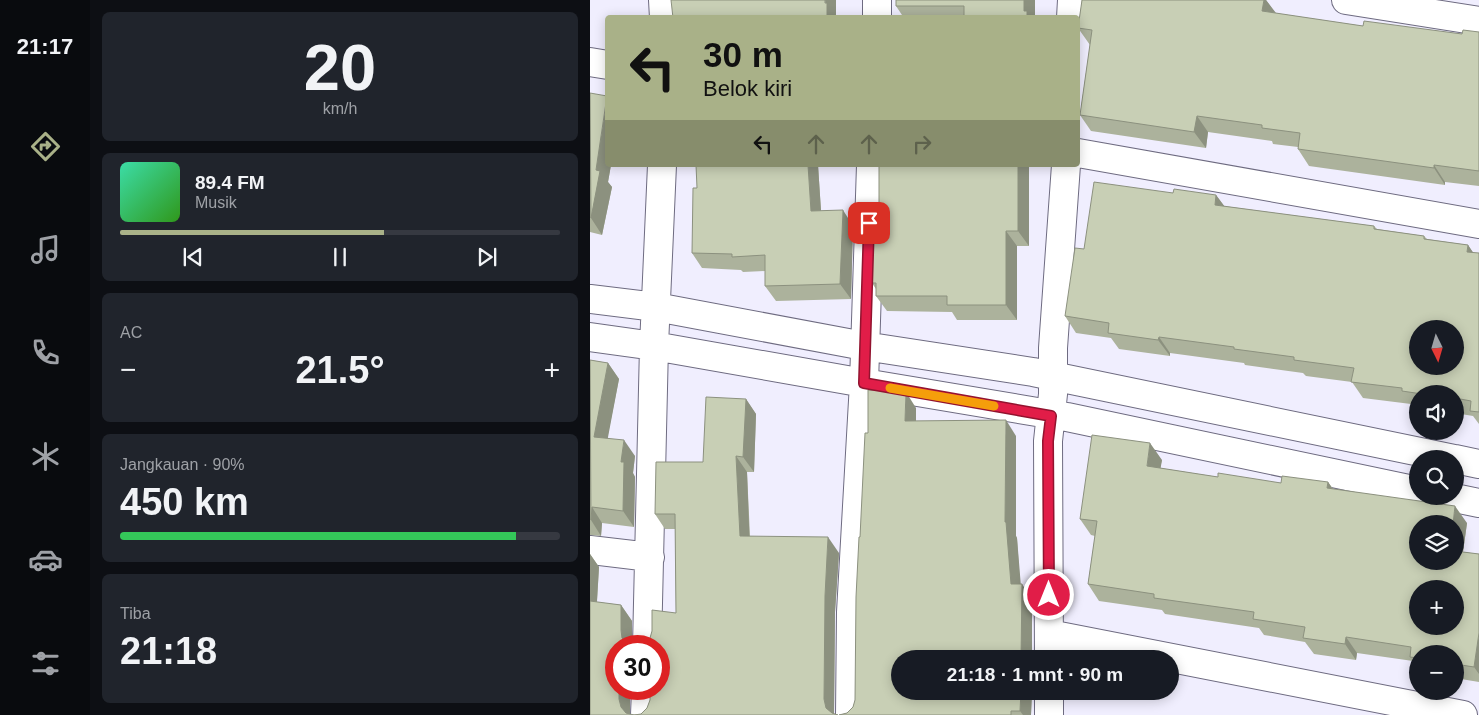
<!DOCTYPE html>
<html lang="id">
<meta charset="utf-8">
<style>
:root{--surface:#171b24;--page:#20242c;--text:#f1f3f6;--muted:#9ea1a6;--line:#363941;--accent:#a9b188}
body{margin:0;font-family:Helvetica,sans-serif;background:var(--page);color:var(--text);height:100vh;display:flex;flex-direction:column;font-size:19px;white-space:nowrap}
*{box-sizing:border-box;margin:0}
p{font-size:16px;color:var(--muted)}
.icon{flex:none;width:28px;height:28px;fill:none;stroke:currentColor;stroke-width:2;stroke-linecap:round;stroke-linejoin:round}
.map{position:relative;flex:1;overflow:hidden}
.side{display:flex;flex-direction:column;gap:12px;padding:12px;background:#0d0f14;width:500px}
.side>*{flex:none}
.top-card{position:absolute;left:15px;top:15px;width:475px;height:152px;border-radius:5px;box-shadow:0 2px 12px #0003;background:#a9b188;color:#111;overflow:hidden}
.needle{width:32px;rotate:175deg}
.fabs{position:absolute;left:819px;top:320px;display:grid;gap:10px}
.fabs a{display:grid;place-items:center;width:55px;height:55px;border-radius:50%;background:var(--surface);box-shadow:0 2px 12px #0003;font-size:25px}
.speed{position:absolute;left:15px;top:635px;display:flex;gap:10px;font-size:25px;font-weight:700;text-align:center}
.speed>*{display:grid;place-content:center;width:65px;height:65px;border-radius:50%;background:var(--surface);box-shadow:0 2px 12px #0003;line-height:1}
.speed .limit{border:8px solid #d22;background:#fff;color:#111}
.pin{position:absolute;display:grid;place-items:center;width:42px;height:42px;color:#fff;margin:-21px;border-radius:10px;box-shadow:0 2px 8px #0006}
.me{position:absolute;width:55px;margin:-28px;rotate:0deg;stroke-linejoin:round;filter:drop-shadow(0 0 4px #0008)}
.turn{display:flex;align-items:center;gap:18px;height:105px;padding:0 15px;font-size:22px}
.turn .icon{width:65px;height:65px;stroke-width:2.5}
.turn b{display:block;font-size:35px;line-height:42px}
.lanes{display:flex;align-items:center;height:48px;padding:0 15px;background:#0003;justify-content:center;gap:25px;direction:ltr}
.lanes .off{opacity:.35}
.big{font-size:38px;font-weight:800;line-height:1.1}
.side .tile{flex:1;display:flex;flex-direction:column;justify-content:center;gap:8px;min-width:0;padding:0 18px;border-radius:8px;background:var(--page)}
.side .dial{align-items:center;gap:0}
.dial b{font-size:65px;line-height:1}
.song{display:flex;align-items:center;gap:15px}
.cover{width:60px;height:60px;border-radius:8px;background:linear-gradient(135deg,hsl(160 70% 55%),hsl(110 70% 35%))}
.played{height:5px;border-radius:2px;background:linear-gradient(90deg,var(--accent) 60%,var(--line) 60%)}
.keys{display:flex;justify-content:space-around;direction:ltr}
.heat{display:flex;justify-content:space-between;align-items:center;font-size:28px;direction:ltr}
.charge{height:8px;border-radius:4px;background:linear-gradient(90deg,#34c759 90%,var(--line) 0)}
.trip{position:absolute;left:301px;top:650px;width:288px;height:50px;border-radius:25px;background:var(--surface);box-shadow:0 2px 12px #0003;font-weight:800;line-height:50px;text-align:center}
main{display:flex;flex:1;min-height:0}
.tab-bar{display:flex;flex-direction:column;width:90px;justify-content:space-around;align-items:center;background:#090b0e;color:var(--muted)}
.tab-bar .icon{width:35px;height:35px}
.tab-bar .selected{color:var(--accent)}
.tab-bar b{font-size:22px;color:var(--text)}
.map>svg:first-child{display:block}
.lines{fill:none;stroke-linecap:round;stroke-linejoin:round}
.minor-casing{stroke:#6e6b81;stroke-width:30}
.minor{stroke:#fff;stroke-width:28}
.wall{fill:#acb29c}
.shaded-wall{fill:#8c917f}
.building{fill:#c8cfb5;stroke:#8c917f;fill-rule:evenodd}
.route-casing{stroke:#92132f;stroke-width:12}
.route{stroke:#e11d48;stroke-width:9}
.slow{stroke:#f59e0b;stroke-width:9}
</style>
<main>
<nav class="tab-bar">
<b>21:17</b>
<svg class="icon selected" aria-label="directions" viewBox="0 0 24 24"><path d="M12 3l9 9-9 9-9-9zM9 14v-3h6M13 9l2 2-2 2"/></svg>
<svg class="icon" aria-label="music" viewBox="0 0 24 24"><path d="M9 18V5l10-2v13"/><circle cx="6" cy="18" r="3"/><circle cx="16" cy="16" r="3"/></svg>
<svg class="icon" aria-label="phone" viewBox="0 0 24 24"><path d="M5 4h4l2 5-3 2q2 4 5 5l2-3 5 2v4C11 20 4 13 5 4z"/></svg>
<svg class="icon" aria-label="climate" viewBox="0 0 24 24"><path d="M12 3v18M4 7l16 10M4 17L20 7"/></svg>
<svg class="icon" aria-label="car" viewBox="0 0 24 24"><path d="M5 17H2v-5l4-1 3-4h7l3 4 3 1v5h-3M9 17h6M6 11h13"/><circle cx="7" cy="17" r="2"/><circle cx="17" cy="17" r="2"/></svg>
<svg class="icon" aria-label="filters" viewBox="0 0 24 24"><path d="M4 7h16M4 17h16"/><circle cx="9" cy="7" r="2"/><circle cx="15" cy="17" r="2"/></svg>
</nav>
<section class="side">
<div class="tile dial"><b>20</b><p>km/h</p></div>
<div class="tile">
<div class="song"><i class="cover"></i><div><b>89.4 FM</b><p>Musik</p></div></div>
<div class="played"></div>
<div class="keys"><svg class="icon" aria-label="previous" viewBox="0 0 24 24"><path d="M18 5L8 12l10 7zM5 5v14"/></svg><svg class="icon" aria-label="pause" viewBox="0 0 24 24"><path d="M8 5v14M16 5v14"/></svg><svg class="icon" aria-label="next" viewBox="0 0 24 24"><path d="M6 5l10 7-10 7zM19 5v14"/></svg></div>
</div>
<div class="tile"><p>AC</p>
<div class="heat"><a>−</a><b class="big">21.5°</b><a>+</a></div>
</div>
<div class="tile"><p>Jangkauan · 90%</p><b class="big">450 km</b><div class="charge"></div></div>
<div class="tile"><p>Tiba</p><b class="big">21:18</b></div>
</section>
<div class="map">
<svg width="889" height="715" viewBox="0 0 889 715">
<rect width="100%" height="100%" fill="#f0eefe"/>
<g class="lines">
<g class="minor-casing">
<path id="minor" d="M73,0L74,18
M756,0L889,21
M287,18V0
M481,18L482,0
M0,62L18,65
M488,153L889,224
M0,299L66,307L274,346L443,372L864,459
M0,337L64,346L274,383L477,417L828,491
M865,459L889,464
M855,496L889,503
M0,550L60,557
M459,634L873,715
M57,646L64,346L72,165
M459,659L458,441L463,394V348L476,165
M459,691V715
M55,715L56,689
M260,715L261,612L274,383L281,165"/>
</g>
<use href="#minor" class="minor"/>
</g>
<path class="wall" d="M445,0V18H314L306,6Z
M492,0H676L685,13L773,26L872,34L889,32V186L855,182V185L719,166L708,149V147L683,144L682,141L618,132L616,148L501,131L490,115L500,45L488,28Z
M0,93L18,165H21L18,182L22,187L12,235L0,232Z
M228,165L231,211L263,226L261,299L186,301L175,286V271L153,272L151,270L112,268L102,253L107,188Z
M289,165H439V246H427V320H367L362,312L297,311L286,296V289L282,283L289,210Z
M583,193L626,195L634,206L784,226L787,229L834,236L837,239L878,245L883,253H889V424L883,416L865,413V394H828V408L824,407L821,404L773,398L762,382L716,376L713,373L655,365L654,363L580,353V356L529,349L521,338L486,333L475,316Z
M0,360L18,363L29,379L17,439L45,456L43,473L45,477L44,527L12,523L11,536L0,535Z
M156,399L166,414L164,472H157L160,536L249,553L245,612L244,714H51L57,708L60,700L69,646H26V689H40L39,714L0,715V554L9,567L7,602L31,605L42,621L41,645L45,646L54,644L86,613L85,529H75L65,514L113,462Z
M326,408V421L426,436V536L427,538L430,584L442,599V659H310L442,691L441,715H249L257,713L263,707L265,700L270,537L278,433Z
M572,460L570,468L628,477L691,483L738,482L743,489L877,523L873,552L889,554V682L865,678V654H828V668L823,661L767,653L766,660L724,654L715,642L674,635L669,628L575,614L572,610L509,601L498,584L505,536L501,535L490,519Z"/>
<path class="shaded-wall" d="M235,0H246V16L247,18H237Z
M434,0H445V18H437L434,11Z
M674,0H676L686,13L672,11Z
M17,96L18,97V165H21L18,182L22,187L12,235L1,218L6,170Z
M607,116L618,132L616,148L604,132Z
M218,165H228L232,226L221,211Z
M428,165H439V246L428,231Z
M844,165L855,182V185L844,168Z
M626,195L638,211L625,205Z
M253,210L263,226L261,299L250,284Z
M416,231L427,246V320L416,305Z
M878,245L889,261L877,252Z
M569,337L580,353V356L568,340Z
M18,363L29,379L15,453L4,437Z
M316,392L326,408V436L315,421Z
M156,399L166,414L164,472L153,457Z
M416,420L426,436V536L427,538L432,599V584L442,599V659H431L421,584L415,522Z
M34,440L45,456L43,473L45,477L44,527L33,511L31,462Z
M560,443L572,460L568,483L557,466Z
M146,456L157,472L160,552L150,536Z
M738,482L749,498L737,488Z
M865,506L877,523L871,566L865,558V524H863Z
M2,507L12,523L11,536L1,520Z
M238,537L249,553L245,612L244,715H241L236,708L234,699L235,596Z
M0,554L9,567L6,616L0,608Z
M31,605L42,621V646H38L32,638L31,630Z
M889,633V674L884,667Z
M756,637L767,653L766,660L755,644Z
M29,689H40V715H36L31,707L29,699Z
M431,691H442L441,715H433L430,711Z"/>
<path class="building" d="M81,0H235V3H237V18H83Z
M306,0H434V11H437V18H374V6H306Z
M492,0H674L672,11L773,26L774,21L872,34L873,30L889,32V171L844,165V168L708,149L710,133L672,128V125L607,116L604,132L490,115L502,30L488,28Z
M0,93L17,96L6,170L10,171L1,218Z
M106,165H218L221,211L253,210L250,284L175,286V255L142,257V254L102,253L103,188H107Z
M289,165H428V231H416V305H357V296H286V283H282L284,210H289Z
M504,182L583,193L584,189L626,195L625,205L784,226V229L834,236V239L878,245L877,252L889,253V412L880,411L881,401L865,398V394H832L812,391V388L761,382L764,368L704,360V357L644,349V347L569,337L568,340L518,333L519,323L475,316L485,248L494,249ZM828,329H865V366H828Z
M0,360L18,363L4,437L34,440L31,462H34L33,511L2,507L1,520Z
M278,390L316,392L315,421L416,420L415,522H416L421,584H432L431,659H310V691H431L430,711H421V715H249L257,713L263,707L265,700L266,597L269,537H270L275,433H278Z
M116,397L156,399L153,457L146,456L150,536L238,537L235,596L234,699L236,708L242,713L248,715H44L51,714L57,708L60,700V689H69V646H26V689H29V699L31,707L36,713L44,715H0V601L31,605V630L32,638L38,644L45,646L54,644L60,638L62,631V610L86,613L85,514H65L66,462H113Z
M502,435L560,443L557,466L628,477V473L691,483L692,476L738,482L737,488L865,506L863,524H828V561H865V551L889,554V633L884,667L865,664V654H828V658L820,657L821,647L756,637L755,644L713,638L715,627L663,619L664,612L564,598V594L498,584L507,521L490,519ZM828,589H865V626H828Z"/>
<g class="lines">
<g class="route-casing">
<path id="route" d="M279,223L274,383L461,416L458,441L459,595"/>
</g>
<use href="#route" class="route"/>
<path class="slow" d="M300,388L404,406"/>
</g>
</svg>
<div class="fabs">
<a><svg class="needle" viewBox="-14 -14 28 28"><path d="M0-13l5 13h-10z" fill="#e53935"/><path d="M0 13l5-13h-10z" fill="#9ea1a6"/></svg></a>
<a><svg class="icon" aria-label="sound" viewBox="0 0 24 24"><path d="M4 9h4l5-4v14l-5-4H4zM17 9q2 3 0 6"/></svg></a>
<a><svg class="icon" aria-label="search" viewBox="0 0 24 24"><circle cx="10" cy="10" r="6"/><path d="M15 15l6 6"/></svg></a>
<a><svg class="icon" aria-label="layers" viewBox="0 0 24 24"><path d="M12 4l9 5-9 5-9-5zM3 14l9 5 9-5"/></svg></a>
<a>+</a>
<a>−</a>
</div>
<div class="speed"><div class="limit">30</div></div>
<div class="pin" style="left:279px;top:223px;background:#d93025"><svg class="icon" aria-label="arrive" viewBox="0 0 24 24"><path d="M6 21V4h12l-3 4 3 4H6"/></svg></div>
<svg class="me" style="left:459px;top:595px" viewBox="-20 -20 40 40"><circle r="17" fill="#e11d48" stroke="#fff" stroke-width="3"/><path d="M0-11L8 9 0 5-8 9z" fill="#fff"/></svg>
<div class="trip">21:18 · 1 mnt · 90 m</div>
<div class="top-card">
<div class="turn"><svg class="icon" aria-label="left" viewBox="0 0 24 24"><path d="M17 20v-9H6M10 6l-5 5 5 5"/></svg><div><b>30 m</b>Belok kiri</div></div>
<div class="lanes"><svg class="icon" aria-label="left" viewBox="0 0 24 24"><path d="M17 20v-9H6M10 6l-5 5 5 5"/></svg><svg class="icon off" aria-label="ahead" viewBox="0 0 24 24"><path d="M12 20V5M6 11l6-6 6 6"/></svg><svg class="icon off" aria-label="ahead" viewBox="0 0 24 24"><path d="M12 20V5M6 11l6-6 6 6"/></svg><svg class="icon off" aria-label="right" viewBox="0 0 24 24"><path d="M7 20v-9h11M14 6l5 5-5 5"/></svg></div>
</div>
</div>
</main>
